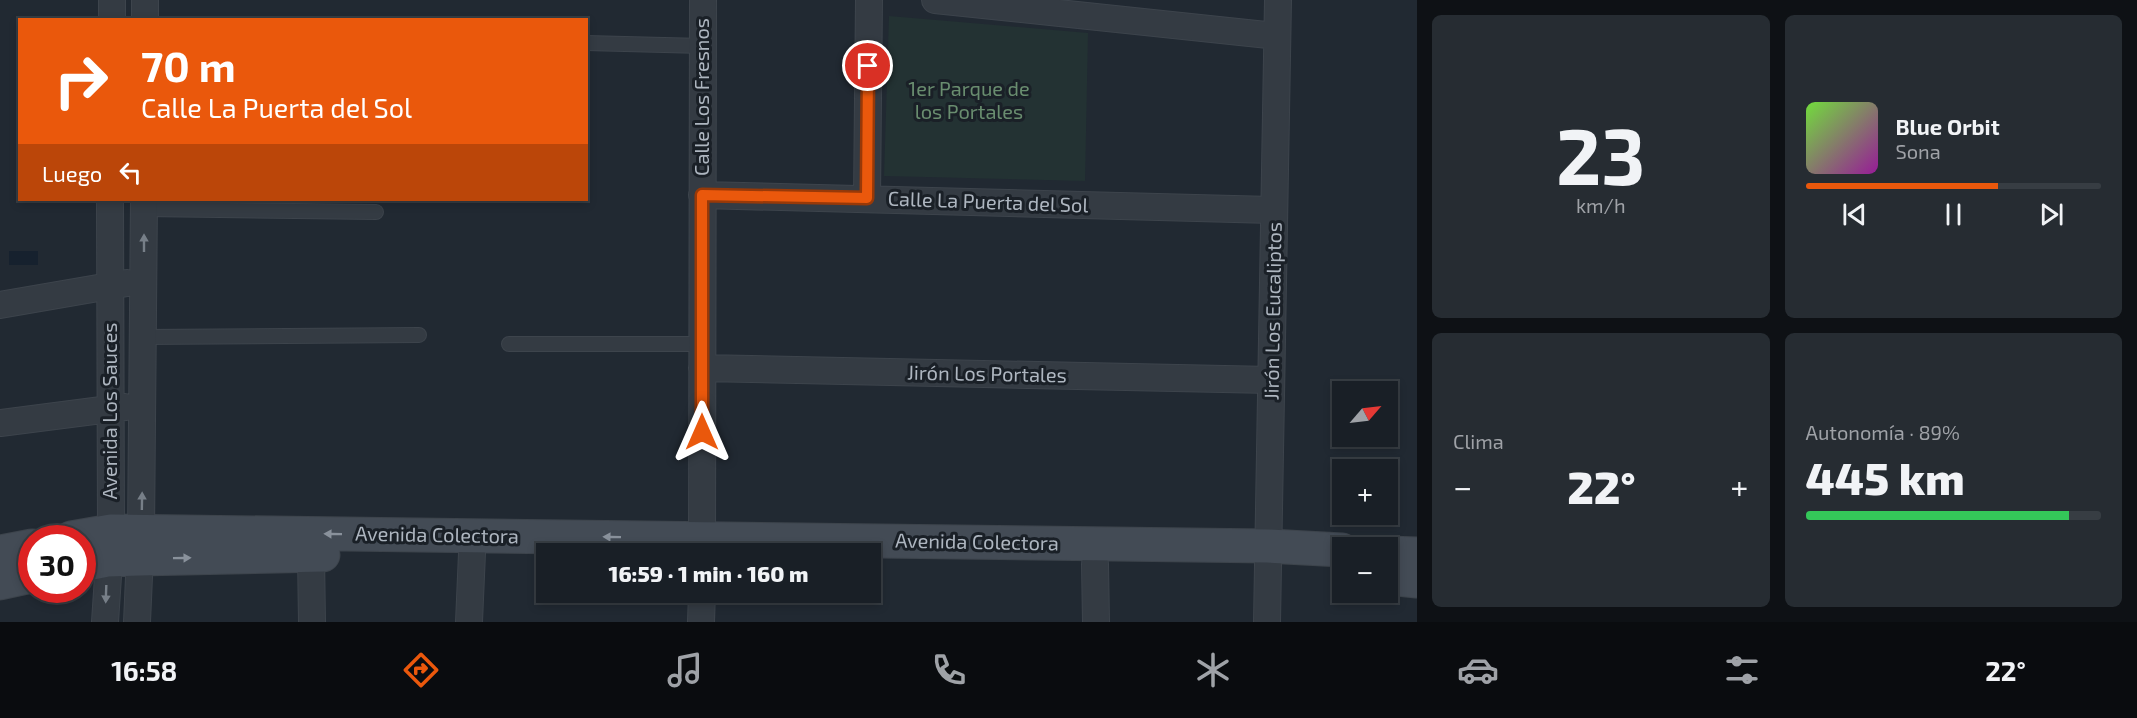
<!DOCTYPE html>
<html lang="es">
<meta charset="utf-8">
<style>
:root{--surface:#191f26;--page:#262c32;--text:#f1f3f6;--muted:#9fa2a7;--line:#373d43;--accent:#ea580c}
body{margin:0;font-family:"Exo 2",sans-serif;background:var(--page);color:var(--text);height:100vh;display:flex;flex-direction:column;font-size:22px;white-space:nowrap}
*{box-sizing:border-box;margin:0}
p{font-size:20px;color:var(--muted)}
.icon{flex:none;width:33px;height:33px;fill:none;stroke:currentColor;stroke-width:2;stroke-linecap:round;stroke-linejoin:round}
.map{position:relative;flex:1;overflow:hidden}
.drawer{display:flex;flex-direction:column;gap:15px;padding:15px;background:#0e1115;width:720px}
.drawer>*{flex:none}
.top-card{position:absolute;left:18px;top:18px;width:570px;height:183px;border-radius:0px;box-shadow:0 3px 9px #0003,0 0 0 2px var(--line);background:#ea580c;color:#fff;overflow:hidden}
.needle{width:39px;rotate:62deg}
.controls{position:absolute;left:1332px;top:381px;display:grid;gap:12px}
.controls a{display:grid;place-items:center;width:66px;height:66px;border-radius:0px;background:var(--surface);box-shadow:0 3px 9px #0003,0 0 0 2px var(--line);font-size:30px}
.speed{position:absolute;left:18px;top:525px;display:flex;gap:12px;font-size:30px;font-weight:700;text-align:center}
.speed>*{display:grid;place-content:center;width:78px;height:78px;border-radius:50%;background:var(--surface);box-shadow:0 3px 9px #0003,0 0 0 2px var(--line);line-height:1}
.speed .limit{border:9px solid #d22;background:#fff;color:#111}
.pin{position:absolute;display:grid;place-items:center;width:51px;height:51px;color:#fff;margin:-26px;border:3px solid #fff;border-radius:50%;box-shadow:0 2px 6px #0007}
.me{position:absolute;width:66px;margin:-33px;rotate:0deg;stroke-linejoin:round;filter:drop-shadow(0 0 4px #0008)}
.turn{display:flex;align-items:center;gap:21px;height:126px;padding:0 24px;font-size:27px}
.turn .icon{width:78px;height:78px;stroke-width:2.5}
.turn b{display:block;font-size:42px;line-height:51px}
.then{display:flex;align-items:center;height:57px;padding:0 24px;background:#0003;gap:12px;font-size:22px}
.big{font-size:45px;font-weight:800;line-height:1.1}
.drawer .card{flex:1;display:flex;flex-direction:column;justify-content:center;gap:9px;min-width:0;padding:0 21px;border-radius:9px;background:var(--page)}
.drawer .dial{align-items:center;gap:0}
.dial b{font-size:78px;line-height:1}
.song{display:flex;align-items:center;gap:18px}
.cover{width:72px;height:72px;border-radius:9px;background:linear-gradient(135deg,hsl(100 70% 55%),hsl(300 70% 35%))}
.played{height:6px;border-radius:3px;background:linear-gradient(90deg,var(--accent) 65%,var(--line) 65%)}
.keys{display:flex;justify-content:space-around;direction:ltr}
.heat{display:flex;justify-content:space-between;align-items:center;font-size:33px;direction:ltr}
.charge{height:9px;border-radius:4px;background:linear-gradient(90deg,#34c759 89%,var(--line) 0)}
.drawer .tiles{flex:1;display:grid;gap:15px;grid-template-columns:repeat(2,1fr)}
.trip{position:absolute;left:536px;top:543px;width:345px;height:60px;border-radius:0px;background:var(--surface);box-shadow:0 3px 9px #0003,0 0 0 2px var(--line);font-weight:800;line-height:60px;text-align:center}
.menu{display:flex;height:96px;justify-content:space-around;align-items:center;background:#0a0c0f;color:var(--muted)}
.menu .icon{width:42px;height:42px}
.menu .current{color:var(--accent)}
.menu b{font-size:27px;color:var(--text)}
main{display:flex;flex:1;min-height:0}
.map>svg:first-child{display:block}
.green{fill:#233233}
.water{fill:#16212e}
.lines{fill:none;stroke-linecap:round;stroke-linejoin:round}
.lane-casing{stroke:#3d444c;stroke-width:16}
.street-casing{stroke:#3d444c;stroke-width:28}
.secondary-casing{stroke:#3d444c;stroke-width:35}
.lane{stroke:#343b43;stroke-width:14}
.street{stroke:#343b43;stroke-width:26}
.secondary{stroke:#434b55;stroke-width:33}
.oneway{fill:#777f88}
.oneway2{fill:#89919b}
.route-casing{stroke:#983908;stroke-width:15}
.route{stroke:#ea580c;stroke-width:10}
.labels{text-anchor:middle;stroke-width:6;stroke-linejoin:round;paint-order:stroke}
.park-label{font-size:20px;fill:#698d6f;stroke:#1a2027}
.street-label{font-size:20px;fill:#aeb6c0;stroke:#1a2027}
</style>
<main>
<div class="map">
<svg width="1417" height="622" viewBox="0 0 1417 622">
<rect width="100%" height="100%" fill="#212932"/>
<path class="green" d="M889,16L1088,33L1085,181L884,176Z"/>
<path class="water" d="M9,251H38V265H9Z"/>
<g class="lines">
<g class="lane-casing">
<path id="lane" d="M586,43L703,46
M144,209L376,212
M142,337L419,335
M509,344H703"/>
</g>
<g class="street-casing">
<path id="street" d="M935,0L1277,36
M112,20V0
M145,20V0
M702,195L1274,210
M867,198L869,0
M0,305L127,283
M702,368L1271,380
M0,423L125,407
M702,554L703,0
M311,556L312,622
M1095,564L1096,622
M105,622L111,531L110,200
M137,622L141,532L144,200
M469,622L472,553
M701,622L702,592
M1267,622L1278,0"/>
</g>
<g class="secondary-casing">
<path id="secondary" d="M71,538L111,531L1268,546L1342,550
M0,552L32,546
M1388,553L1417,554
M82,565L107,560L139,559L323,555
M1388,578L1417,581
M0,583L32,576"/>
</g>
<use href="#lane" class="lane"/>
<use href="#street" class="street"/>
<use href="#secondary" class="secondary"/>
</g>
<defs><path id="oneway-solid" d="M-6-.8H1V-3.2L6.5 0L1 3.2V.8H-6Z" transform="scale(1.5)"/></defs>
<g class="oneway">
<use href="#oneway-solid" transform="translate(144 243) rotate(-90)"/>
<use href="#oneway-solid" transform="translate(142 501) rotate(-89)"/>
<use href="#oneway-solid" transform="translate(106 594) rotate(92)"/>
</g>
<g class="oneway2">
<use href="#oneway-solid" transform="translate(333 534) rotate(-179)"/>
<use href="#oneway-solid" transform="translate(612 537) rotate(-179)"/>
<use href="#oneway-solid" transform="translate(182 558) rotate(-1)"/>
</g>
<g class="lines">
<g class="route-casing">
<path id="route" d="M702,432V195L867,198L868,66"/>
</g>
<use href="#route" class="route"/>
</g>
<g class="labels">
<g class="park-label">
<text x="969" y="96">1er Parque de<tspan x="969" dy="23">los Portales</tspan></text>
</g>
<g class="street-label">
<text transform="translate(702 97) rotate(-90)" y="7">Calle Los Fresnos</text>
<text transform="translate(988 202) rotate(2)" y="7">Calle La Puerta del Sol</text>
<text transform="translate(1273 311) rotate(-89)" y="7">Jirón Los Eucaliptos</text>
<text transform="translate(987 374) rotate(1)" y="7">Jirón Los Portales</text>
<text transform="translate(110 411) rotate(-90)" y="7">Avenida Los Sauces</text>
<text transform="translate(437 535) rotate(1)" y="7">Avenida Colectora</text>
<text transform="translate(977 542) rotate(1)" y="7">Avenida Colectora</text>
</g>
</g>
</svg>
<div class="controls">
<a><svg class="needle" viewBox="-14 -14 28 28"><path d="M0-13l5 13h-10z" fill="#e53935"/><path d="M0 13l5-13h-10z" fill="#9fa2a7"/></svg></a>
<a>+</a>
<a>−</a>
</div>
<div class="speed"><div class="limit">30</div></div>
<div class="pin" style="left:868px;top:66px;background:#d93025"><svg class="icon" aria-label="arrive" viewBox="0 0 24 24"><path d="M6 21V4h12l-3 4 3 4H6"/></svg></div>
<svg class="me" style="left:702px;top:432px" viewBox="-20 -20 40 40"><path d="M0-17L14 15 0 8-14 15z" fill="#ea580c" stroke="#fff" stroke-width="4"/></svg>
<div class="trip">16:59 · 1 min · 160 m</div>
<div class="top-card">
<div class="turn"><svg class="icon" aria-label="right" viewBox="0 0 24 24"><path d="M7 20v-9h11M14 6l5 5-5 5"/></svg><div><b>70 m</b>Calle La Puerta del Sol</div></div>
<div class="then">Luego<svg class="icon" aria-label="left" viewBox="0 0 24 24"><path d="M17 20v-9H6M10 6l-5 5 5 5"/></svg></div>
</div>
</div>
<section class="drawer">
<div class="tiles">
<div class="card dial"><b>23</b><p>km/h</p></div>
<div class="card">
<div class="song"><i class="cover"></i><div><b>Blue Orbit</b><p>Sona</p></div></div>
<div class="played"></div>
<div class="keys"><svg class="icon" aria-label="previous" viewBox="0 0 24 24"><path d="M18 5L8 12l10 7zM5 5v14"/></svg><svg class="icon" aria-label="pause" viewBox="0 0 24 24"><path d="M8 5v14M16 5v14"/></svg><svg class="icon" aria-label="next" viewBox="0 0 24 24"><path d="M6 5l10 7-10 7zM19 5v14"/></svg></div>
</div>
<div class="card"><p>Clima</p>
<div class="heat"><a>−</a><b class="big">22°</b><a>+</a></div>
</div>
<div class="card"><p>Autonomía · 89%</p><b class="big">445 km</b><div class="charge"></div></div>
</div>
</section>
</main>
<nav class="menu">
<b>16:58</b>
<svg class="icon current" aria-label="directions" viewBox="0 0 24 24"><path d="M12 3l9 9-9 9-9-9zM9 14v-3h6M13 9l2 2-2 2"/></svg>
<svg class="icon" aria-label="music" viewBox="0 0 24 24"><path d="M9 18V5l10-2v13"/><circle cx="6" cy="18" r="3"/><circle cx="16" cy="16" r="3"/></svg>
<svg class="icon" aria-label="phone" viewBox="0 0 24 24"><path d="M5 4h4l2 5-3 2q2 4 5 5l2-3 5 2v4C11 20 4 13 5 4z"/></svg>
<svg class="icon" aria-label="climate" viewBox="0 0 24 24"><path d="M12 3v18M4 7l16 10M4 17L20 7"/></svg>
<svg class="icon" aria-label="car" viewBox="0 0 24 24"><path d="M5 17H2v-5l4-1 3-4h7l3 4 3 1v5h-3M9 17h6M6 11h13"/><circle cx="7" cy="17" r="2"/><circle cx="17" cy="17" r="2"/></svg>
<svg class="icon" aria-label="filters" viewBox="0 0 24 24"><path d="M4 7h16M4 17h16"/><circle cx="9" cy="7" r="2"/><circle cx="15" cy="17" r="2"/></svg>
<b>22°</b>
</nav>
